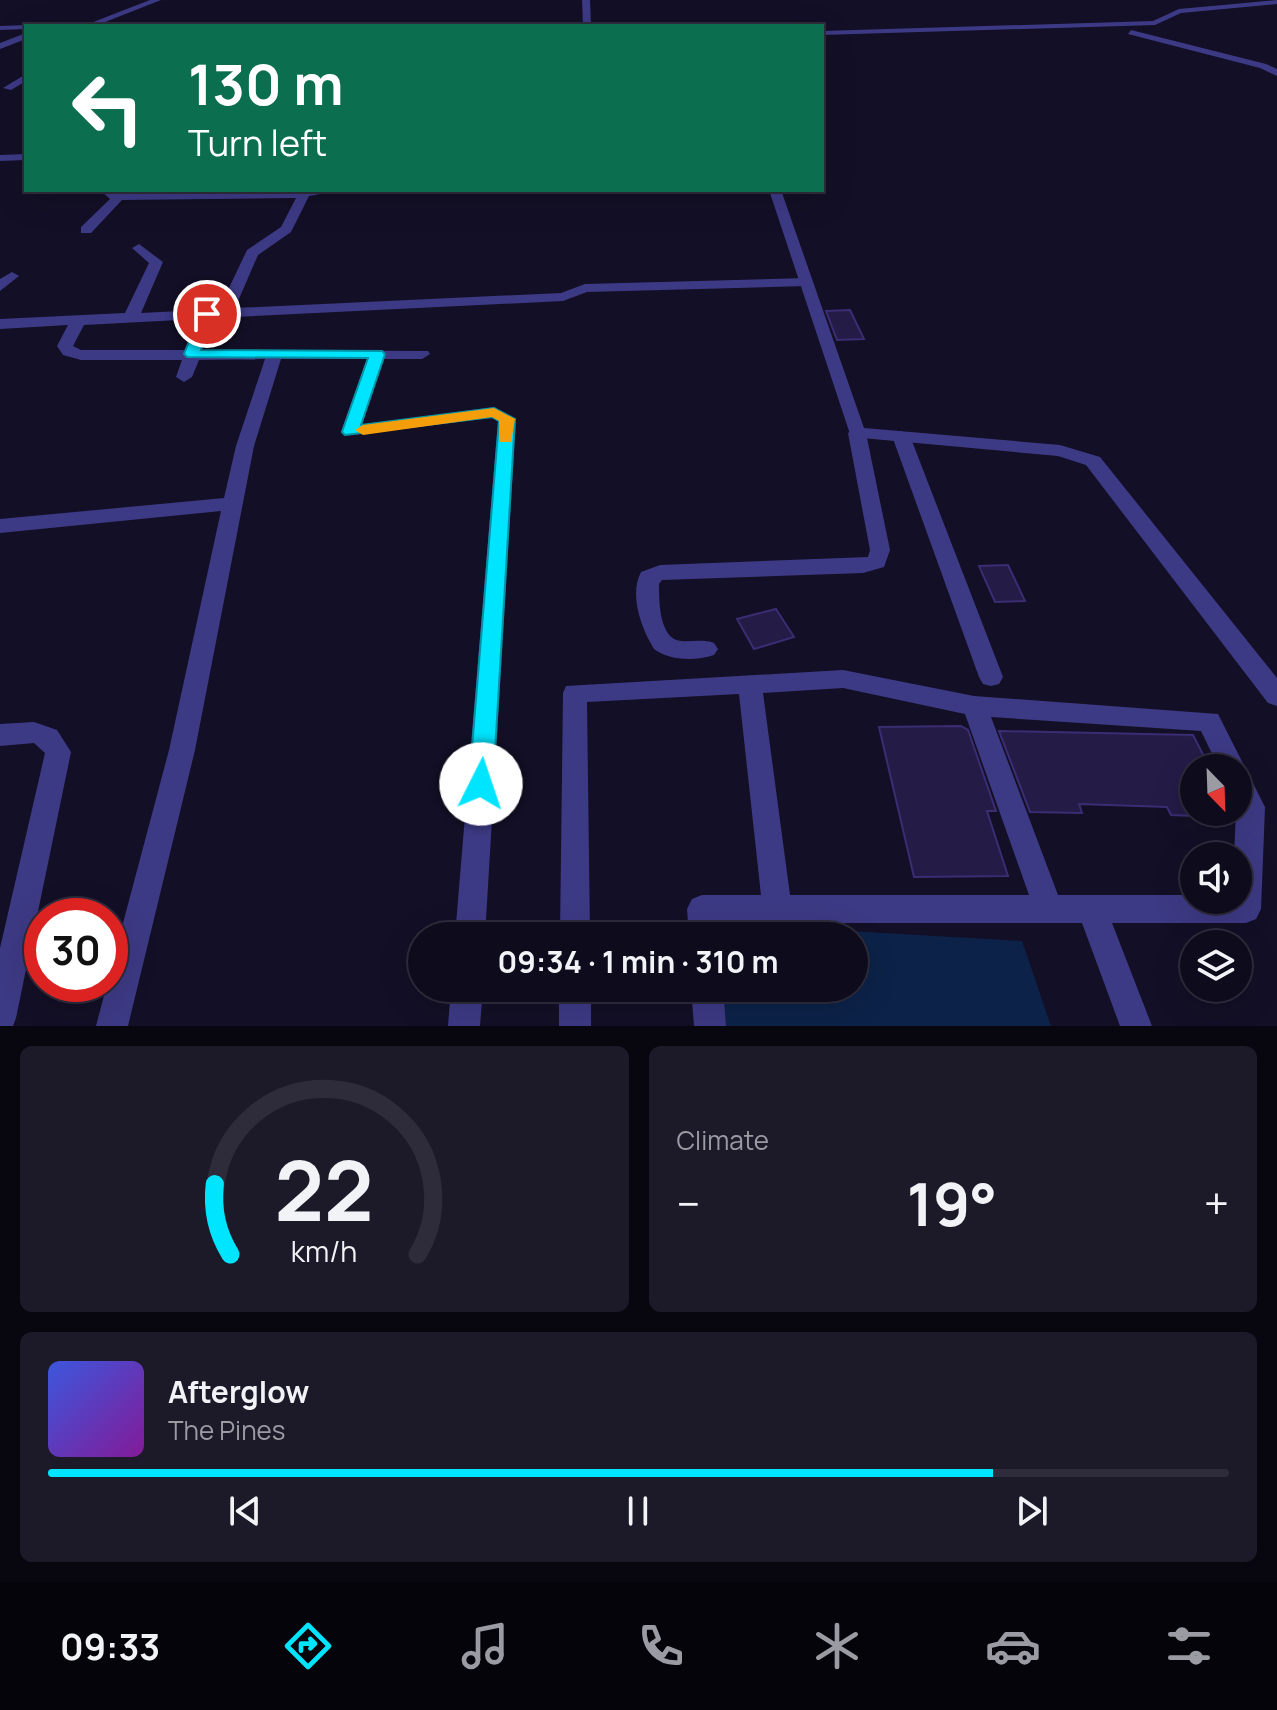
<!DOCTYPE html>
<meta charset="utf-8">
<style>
:root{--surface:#0e0b1c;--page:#1c1929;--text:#f1f3f6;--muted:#9b9ba3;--line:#2e2b3b;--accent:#00e5ff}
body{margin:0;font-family:Manrope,sans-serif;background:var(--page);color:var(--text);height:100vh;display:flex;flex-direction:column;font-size:30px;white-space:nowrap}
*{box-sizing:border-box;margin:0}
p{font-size:26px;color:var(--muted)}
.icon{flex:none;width:44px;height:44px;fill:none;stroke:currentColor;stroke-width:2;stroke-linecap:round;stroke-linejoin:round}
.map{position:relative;height:1026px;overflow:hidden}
.drawer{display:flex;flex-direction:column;gap:20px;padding:20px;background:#08060f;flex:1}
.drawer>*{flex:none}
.hud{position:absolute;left:24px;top:24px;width:800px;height:168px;border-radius:0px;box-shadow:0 8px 32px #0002,0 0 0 2px var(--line);background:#0b6e4f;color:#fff;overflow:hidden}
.needle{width:52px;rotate:157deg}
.fabs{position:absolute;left:1180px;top:754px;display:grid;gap:16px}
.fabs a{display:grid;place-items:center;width:72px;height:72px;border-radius:50%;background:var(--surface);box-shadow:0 8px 32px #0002,0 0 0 2px var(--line);font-size:40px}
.speed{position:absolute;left:24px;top:898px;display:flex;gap:16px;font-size:40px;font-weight:700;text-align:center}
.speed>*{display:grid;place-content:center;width:104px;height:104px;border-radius:50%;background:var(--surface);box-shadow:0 8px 32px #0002,0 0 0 2px var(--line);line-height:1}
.speed .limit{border:12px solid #d22;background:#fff;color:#111}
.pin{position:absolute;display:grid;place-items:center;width:68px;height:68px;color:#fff;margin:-34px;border:4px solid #fff;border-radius:50%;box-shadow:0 2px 8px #0007}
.me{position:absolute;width:88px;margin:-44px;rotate:4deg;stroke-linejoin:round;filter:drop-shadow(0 0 6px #0008)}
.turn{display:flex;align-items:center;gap:28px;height:168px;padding:0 32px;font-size:36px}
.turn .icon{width:104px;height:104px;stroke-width:2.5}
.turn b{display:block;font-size:56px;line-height:68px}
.big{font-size:60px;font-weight:700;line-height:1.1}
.drawer .card{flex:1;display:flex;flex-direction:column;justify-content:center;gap:12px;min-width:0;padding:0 28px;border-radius:12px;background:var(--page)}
.drawer .dial{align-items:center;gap:0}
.dial svg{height:208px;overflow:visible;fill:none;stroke:var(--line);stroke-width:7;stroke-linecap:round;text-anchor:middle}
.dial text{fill:var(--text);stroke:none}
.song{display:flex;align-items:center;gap:24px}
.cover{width:96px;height:96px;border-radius:12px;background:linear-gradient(135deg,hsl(230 70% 55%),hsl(290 70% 35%))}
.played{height:8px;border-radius:4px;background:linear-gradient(90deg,var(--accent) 80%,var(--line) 80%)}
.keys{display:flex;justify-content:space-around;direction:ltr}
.heat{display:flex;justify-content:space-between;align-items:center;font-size:44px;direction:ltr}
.drawer .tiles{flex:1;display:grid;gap:20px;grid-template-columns:1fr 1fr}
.card:last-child{grid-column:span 2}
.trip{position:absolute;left:408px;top:922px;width:460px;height:80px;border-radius:40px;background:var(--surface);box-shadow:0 8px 32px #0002,0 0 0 2px var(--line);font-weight:700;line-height:80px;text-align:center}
.menu{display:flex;height:128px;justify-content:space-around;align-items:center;background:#06040b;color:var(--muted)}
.menu .icon{width:56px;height:56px}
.menu .active{color:var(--accent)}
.menu b{font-size:36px;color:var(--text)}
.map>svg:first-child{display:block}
.water{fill:#0c2248}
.building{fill:#241b47;stroke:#3b2d73;stroke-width:2}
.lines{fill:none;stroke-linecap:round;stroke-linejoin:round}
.minor{fill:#3d3a85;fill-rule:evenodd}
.tertiary{fill:#3d3a85;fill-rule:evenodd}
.route{fill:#00e5ff;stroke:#0095a6;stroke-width:2}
.slow{fill:#f59e0b}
</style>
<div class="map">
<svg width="1277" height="1026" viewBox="0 0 1277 1026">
<rect width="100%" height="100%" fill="#130f26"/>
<path class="water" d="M709,923L1022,941L1051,1026H720L716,988H854V936H711Z"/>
<path class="building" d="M850,310L864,339L837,340L826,311Z
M1008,565L1025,601L995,602L979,566Z
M776,609L794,637L754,649L737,619Z
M961,726L968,730L996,811H987L1008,876L914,877L879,727Z
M999,731L1193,735L1210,768L1194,767V816L1171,815L1167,807L1079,804L1082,813L1030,812Z"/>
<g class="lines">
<path class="minor" d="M150,0H161L95,26H83Z
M1277,0V4L1181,13L1155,25L822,35V31L1153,21L1179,9Z
M377,24H472L476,26H373Z
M29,25L26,29L0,30V26Z
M1131,30L1266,64L1277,69V76L1260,68L1128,34Z
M26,33V39L0,49V43Z
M26,74V81L11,90L3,88Z
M26,154V160L0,161V155Z
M100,190H342L309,196L291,232L258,255L235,308L561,293L585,284L806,278L813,282L806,286L587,292L563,301L213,318L202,350L428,351L430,354L422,359H383L361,425L494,407L516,419L485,936H455L498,421L491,418L344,436L341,432L367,359H281L254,446L195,750L128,1026H96L107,984H110V972L169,750L221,511L0,533V519L224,498L236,446L265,359L199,360L192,377L184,382L176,377L182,360H81L63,355L57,346L68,325L0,329V319L125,313L149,263L132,248L139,244L163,262L141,313L219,309L247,250L281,227L296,198L122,200L91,233H81V227L110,199ZM198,319L186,350H81L73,346L84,325Z
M12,272L19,276L0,291V279Z
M857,428L866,433L890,550L884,567L863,573L662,580L659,584C659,601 659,639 681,641C693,642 703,639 714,643L718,649L714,655C695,661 670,661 654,649C641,628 629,595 641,572L660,565L868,557L870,550L848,433Z
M901,431L910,436L1003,677L999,684L991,686L983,684L979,677L892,436Z
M843,670L974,696L1218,714L1265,807L1261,909L1256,919L1246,923H1112L1152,1026H1120L1082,923H718L719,936H689L687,909L692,899L702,895H761L739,694L587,702L590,936H560L563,693L566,686ZM843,688L965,714L1029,895H790L763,693ZM991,717L1201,731L1219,768H1238L1234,856H1238V900H1194V895H1058Z
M34,722L57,730L71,752L16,1018L13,1026H0V948L45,753L34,743L0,746V724Z
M451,988H483L480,1026H448Z
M559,988H591V1026H559Z
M691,988H723L726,1026H694Z"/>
<path class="tertiary" d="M582,0H590L591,26H583Z
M769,190H781L864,428L1060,445L1100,457L1277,678V706L1268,703L1086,465L1058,456L851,437Z"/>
</g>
<path class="route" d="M207,310L213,314L201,350L382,351L385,354L361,425L494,408L515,419L493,784L490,791L481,794L472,791L469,784L499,421L492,417L345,435L342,432L368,358L187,357L184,354L200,314Z"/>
<path class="slow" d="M494,408L515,419L511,442H500L499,421L492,417L363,435L355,430L363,425Z"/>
</svg>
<div class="fabs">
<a><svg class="needle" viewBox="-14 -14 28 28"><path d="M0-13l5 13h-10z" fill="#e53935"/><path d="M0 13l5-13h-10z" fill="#9b9ba3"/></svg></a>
<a><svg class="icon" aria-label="sound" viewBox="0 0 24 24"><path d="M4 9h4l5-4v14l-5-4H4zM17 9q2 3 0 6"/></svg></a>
<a><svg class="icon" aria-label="layers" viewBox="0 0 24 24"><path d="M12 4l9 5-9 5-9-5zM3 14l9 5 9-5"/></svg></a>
</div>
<div class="speed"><div class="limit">30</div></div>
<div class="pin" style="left:207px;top:314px;background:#d93025"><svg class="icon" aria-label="arrive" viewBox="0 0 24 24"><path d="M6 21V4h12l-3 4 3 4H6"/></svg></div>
<svg class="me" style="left:481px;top:784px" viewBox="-20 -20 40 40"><circle r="19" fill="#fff"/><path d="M0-13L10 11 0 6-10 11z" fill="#00e5ff"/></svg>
<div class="trip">09:34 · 1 min · 310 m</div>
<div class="hud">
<div class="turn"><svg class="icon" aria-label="left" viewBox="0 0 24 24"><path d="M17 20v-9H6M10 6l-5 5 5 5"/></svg><div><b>130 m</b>Turn left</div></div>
</div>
</div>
<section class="drawer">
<div class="tiles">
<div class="card dial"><svg viewBox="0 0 100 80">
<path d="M14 69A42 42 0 1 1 86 69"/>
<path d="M14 69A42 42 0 0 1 8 42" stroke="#00e5ff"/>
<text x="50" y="56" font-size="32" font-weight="700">22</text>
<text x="50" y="72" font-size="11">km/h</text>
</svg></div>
<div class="card"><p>Climate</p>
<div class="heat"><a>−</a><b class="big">19°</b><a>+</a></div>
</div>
<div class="card">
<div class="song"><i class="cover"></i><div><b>Afterglow</b><p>The Pines</p></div></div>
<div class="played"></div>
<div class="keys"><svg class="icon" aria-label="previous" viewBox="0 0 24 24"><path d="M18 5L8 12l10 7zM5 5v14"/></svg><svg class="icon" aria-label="pause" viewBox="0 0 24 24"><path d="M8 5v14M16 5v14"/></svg><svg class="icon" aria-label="next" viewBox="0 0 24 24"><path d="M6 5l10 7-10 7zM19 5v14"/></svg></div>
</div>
</div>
</section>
<nav class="menu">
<b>09:33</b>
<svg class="icon active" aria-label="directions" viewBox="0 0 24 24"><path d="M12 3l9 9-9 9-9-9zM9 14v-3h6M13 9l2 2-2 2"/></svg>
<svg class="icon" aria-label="music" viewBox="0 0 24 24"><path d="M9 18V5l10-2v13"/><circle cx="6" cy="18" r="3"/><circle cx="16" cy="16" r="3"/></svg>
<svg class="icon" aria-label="phone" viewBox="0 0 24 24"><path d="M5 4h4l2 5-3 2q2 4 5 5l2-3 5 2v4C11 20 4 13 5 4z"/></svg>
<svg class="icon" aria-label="climate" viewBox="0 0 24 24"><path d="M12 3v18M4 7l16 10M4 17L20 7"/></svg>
<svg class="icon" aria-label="car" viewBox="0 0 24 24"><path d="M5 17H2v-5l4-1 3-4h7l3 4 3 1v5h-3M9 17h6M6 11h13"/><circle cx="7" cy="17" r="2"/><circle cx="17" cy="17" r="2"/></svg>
<svg class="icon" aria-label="filters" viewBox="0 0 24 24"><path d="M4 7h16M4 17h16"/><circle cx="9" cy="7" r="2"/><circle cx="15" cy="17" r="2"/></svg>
</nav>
